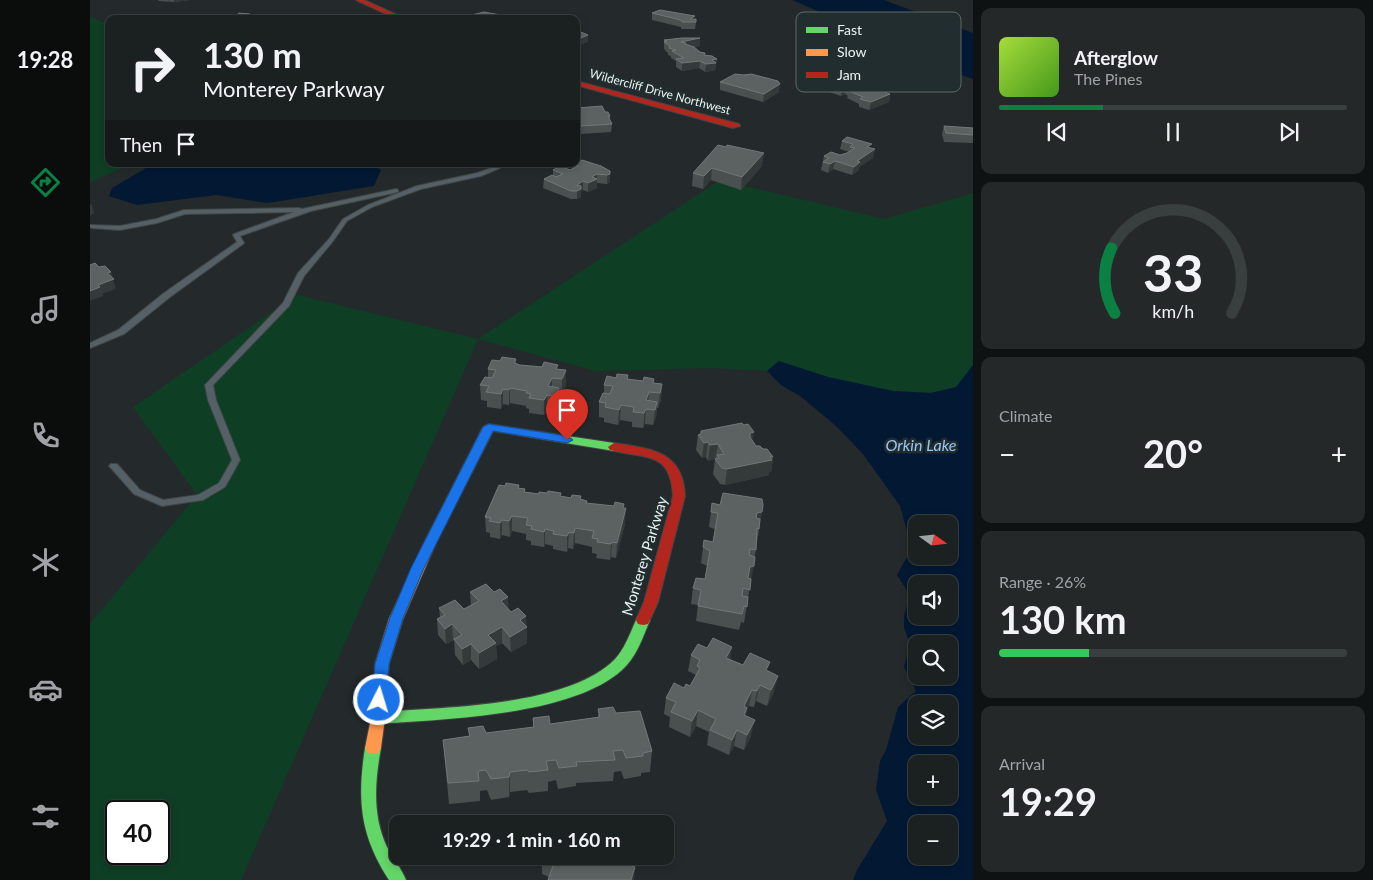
<!DOCTYPE html>
<meta charset="utf-8">
<style>
:root{--surface:#1b2020;--page:#242829;--text:#f1f3f6;--muted:#a0a3a5;--line:#393e3e;--accent:#0b8043}
body{margin:0;font-family:Lato,sans-serif;background:var(--page);color:var(--text);height:100vh;display:flex;flex-direction:column;font-size:19px;white-space:nowrap}
*{box-sizing:border-box;margin:0}
p{font-size:16px;color:var(--muted)}
.icon{flex:none;width:28px;height:28px;fill:none;stroke:currentColor;stroke-width:2;stroke-linecap:round;stroke-linejoin:round}
.map{position:relative;flex:1;overflow:hidden}
.details{display:flex;flex-direction:column;gap:8px;padding:8px;background:#0f1212;width:400px}
.details>*{flex:none}
.top-card{position:absolute;left:15px;top:15px;width:475px;height:152px;border-radius:10px;box-shadow:0 2px 8px #0003,0 0 0 1px var(--line);background:#1b2020;color:var(--text);overflow:hidden}
.needle{width:32px;rotate:105deg}
.buttons{position:absolute;left:818px;top:515px;display:grid;gap:10px}
.buttons a{display:grid;place-items:center;width:50px;height:50px;border-radius:10px;background:var(--surface);box-shadow:0 2px 8px #0003,0 0 0 1px var(--line);font-size:25px}
.speed{position:absolute;left:15px;top:800px;display:flex;gap:10px;font-size:25px;font-weight:700;text-align:center}
.speed>*{display:grid;place-content:center;width:65px;height:65px;border-radius:50%;background:var(--surface);box-shadow:0 2px 8px #0003,0 0 0 1px var(--line);line-height:1}
.speed .limit{border:2px solid #111;border-radius:8px;background:#fff;color:#111}
.pin{position:absolute;display:grid;place-items:center;width:42px;height:42px;color:#fff;margin:-51px -21px;border-radius:50% 50% 50% 0;rotate:-45deg;box-shadow:0 0 5px #0007}
.pin .icon{rotate:45deg}
.me{position:absolute;width:55px;margin:-28px;rotate:5deg;stroke-linejoin:round;filter:drop-shadow(0 0 4px #0008)}
.turn{display:flex;align-items:center;gap:18px;height:105px;padding:0 15px;font-size:22px}
.turn .icon{width:65px;height:65px;stroke-width:2.5}
.turn b{display:block;font-size:35px;line-height:42px}
.then{display:flex;align-items:center;height:48px;padding:0 15px;background:#0003;gap:10px;font-size:19px}
.big{font-size:38px;font-weight:700;line-height:1.1}
.details .tile{flex:1;display:flex;flex-direction:column;justify-content:center;gap:8px;min-width:0;padding:0 18px;border-radius:10px;background:var(--page)}
.details .dial{align-items:center;gap:0}
.dial svg{height:130px;overflow:visible;fill:none;stroke:var(--line);stroke-width:7;stroke-linecap:round;text-anchor:middle}
.dial text{fill:var(--text);stroke:none}
.song{display:flex;align-items:center;gap:15px}
.cover{width:60px;height:60px;border-radius:8px;background:linear-gradient(135deg,hsl(80 70% 55%),hsl(100 70% 35%))}
.played{height:5px;border-radius:2px;background:linear-gradient(90deg,var(--accent) 30%,var(--line) 30%)}
.keys{display:flex;justify-content:space-around;direction:ltr}
.heat{display:flex;justify-content:space-between;align-items:center;font-size:28px;direction:ltr}
.charge{height:8px;border-radius:4px;background:linear-gradient(90deg,#34c759 26%,var(--line) 0)}
.trip{position:absolute;left:299px;top:815px;width:285px;height:50px;border-radius:10px;background:var(--surface);box-shadow:0 2px 8px #0003,0 0 0 1px var(--line);font-weight:700;line-height:50px;text-align:center}
main{display:flex;flex:1;min-height:0}
.tabs{display:flex;flex-direction:column;width:90px;justify-content:space-around;align-items:center;background:#0b0d0d;color:var(--muted)}
.tabs .icon{width:35px;height:35px}
.tabs .on{color:var(--accent)}
.tabs b{font-size:22px;color:var(--text)}
.map>svg:first-child{display:block}
.green{fill:#0e3f24;fill-rule:evenodd}
.water{fill:#031833;fill-rule:evenodd}
.lines{fill:none;stroke-linecap:round;stroke-linejoin:round}
.lane-casing{stroke:#414546;stroke-width:2}
.fast-casing{stroke:#414546;stroke-width:2}
.slow-casing{stroke:#414546;stroke-width:2}
.jam-casing{stroke:#414546;stroke-width:2}
.lane{fill:#546066;fill-rule:evenodd}
.fast{fill:#63d668;fill-rule:evenodd}
.slow{fill:#ff974d;fill-rule:evenodd}
.jam{fill:#b3261e;fill-rule:evenodd}
.wall{fill:#4a4f4f}
.shaded-wall{fill:#343939}
.building{fill:#5c6161;stroke:#727878}
.route{fill:#1a73e8;stroke:#114b97}
.labels{text-anchor:middle;stroke-width:5;stroke-linejoin:round;paint-order:stroke}
.far-street-label{font-size:12px;fill:#ecf3f4;stroke:#212d2e}
.street-label{font-size:15px;fill:#ecf3f4;stroke:#212d2e}
.water-label{font-size:16px;font-style:italic;fill:#98c4f5;stroke:#212d2e}
.key{fill:#212d2e;stroke:#5e6869;stroke-width:1}
.key-label{font-size:14px;fill:#ecf3f4}
</style>
<main>
<nav class="tabs">
<b>19:28</b>
<svg class="icon on" aria-label="directions" viewBox="0 0 24 24"><path d="M12 3l9 9-9 9-9-9zM9 14v-3h6M13 9l2 2-2 2"/></svg>
<svg class="icon" aria-label="music" viewBox="0 0 24 24"><path d="M9 18V5l10-2v13"/><circle cx="6" cy="18" r="3"/><circle cx="16" cy="16" r="3"/></svg>
<svg class="icon" aria-label="phone" viewBox="0 0 24 24"><path d="M5 4h4l2 5-3 2q2 4 5 5l2-3 5 2v4C11 20 4 13 5 4z"/></svg>
<svg class="icon" aria-label="climate" viewBox="0 0 24 24"><path d="M12 3v18M4 7l16 10M4 17L20 7"/></svg>
<svg class="icon" aria-label="car" viewBox="0 0 24 24"><path d="M5 17H2v-5l4-1 3-4h7l3 4 3 1v5h-3M9 17h6M6 11h13"/><circle cx="7" cy="17" r="2"/><circle cx="17" cy="17" r="2"/></svg>
<svg class="icon" aria-label="filters" viewBox="0 0 24 24"><path d="M4 7h16M4 17h16"/><circle cx="9" cy="7" r="2"/><circle cx="15" cy="17" r="2"/></svg>
</nav>
<div class="map">
<svg width="883" height="880" viewBox="0 0 883 880">
<rect width="100%" height="100%" fill="#242a2b"/>
<path class="green" d="M0,16L19,25V164H42L0,182Z
M630,180L794,219L883,193V365L866,388L841,393L803,391L738,377L689,362L677,371L620,368L506,371L388,339L151,880H0V624L107,495L43,407L207,295L388,339ZM26,811H69V854H26Z"/>
<path class="water" d="M702,0H794L883,33V79L839,64L816,49Z
M63,164H282L291,170L284,186L177,203L126,195L47,205L19,196L22,188Z
M689,361L738,377L803,391L841,393L866,387L883,365V880H763L767,870L797,821L786,790L790,761L796,750L808,707L826,691L814,667L820,644L814,628V616L820,595L807,575L817,557V531L810,506L773,454L746,426L710,396L691,385L677,371ZM826,524H859V556H826ZM826,584H859V616H826ZM826,644H859V676H826ZM826,704H859V736H826ZM826,764H859V796H826ZM826,824H859V856H826Z"/>
<g class="lines">
<g class="lane-casing">
<path id="lane" d="M402,164H408L410,168L391,176L331,189L282,207L257,221L243,241L214,276L199,306L123,385L126,400L150,460L135,487L113,500L72,506L44,494L21,468L19,466L21,464H27L50,490L73,500L108,495L129,483L142,460L118,400L115,385L193,303L208,273L239,239L253,219L278,205L327,186L387,173L404,167Z
M306,189L308,190V192L221,211L150,236L154,243L153,244L80,297L34,334L0,348V343L28,330L74,293L147,242L143,235L144,234L204,212L95,214L67,223L30,230L2,228L0,227V225L30,226L66,219L94,210L209,208L212,209Z"/>
</g>
<g class="fast-casing">
<path id="fast" d="M399,424L524,443L530,447L524,451L403,431L345,545L343,548H335L333,545L393,427Z
M553,615L558,616L560,620C553,637 546,658 532,670C481,716 355,719 288,724L283,722L281,718L283,714L288,712C354,707 470,707 521,663C535,651 540,632 548,616Z
M283,742L288,743L291,748C285,781 282,815 297,847C303,858 311,868 316,880H299C270,835 267,800 275,748L278,743Z"/>
</g>
<g class="slow-casing">
<path id="slow" d="M339,541L343,542L345,545L313,619L299,664L295,718L291,748L288,753L283,754L278,753L275,748L281,718L285,664L299,619L333,545L335,542Z"/>
</g>
<g class="jam-casing">
<path id="jam" d="M266,0H274L316,19H307Z
M486,81L649,124L650,126L643,128L486,85Z
M524,443C562,449 593,451 595,496L568,602L558,624L553,625L548,624L546,620L554,602L583,496C581,450 554,459 520,450L518,447Z"/>
</g>
<use href="#lane" class="lane"/>
<use href="#fast" class="fast"/>
<use href="#slow" class="slow"/>
<use href="#jam" class="jam"/>
</g>
<path class="wall" d="M68,0H99L84,2L69,1Z
M562,13L606,22L605,29H591V27L562,20Z
M574,40L610,46L603,47L610,52L615,53V55L627,59L625,70L615,72L609,68L592,71L586,67V61L581,58V56L578,55V53L574,49Z
M630,82L689,92L673,102L630,90Z
M781,84L789,90L800,94L799,102L779,110L769,107V104L757,98L758,96L755,94L751,96L739,92L741,85Z
M486,108L520,116V120L522,124L521,132L490,134L489,132H486Z
M854,126L883,128V143L854,142L852,134Z
M752,141L781,148L783,158L769,167L768,171L762,175L743,169L738,173L731,170L734,156L750,155L757,153L759,152L750,149Z
M628,145L672,166L651,190L621,180L613,189L602,186L603,173Z
M484,165L520,171V182L517,184L507,183V188L498,192L493,190L491,191V197L487,199H481L453,188L454,179L463,176V170H480L483,168Z
M426,359V364L430,365L468,369L476,385L472,394H469V403L465,411L457,410L454,415L439,413V409L436,408V406L420,403L419,405L413,404L411,409L397,407V401L391,400L390,385L398,378V369L410,361Z
M538,375V379L553,381L564,379V383L572,384L571,399L568,408H567L566,417L563,425L555,424L553,428L542,427V422L530,420L528,425L514,422V418L509,417V402L514,393V385L526,378Z
M611,431L662,440L666,446L683,457L681,472H679V475L635,485L630,484L623,474L625,459L618,461L616,457L612,458L606,450L608,435H610Z
M415,486L435,489V492L491,499L497,501V503L534,508L535,524L526,558L521,557L520,560L506,558L507,554L502,553V547L485,543L483,549L478,548L477,552L463,549V546L455,544L454,547L441,545V541L436,540V534L422,531L420,537L412,535L410,539L400,537V533L396,532L395,517Z
M622,503L630,505H673L654,623L651,622L649,630L606,621L608,605L601,604L603,588L615,579L617,566L611,563L613,547L623,542L625,529L619,527Z
M380,592L419,609L421,612L436,616L437,643L421,652L412,643L406,646L407,659L389,669L381,660L373,665L365,655L364,640L356,644L348,635L347,619L350,617L349,608L374,609L381,606Z
M601,655L640,659L653,665L678,671L684,692L677,706L666,701L664,707L659,706L657,709L656,716L661,736L654,750L644,746L639,755L617,745L619,732L606,726L600,737L579,727L580,717L574,714L576,698L594,688L600,686L606,675L598,671Z
M508,709L526,713L562,751L560,772L551,773V776L534,779L531,771L524,772L523,781L486,783V786L468,789L466,780L458,782V791L439,793L437,790L420,792L419,797L401,800L397,790L390,791V801L359,804L353,740L379,736L378,728L396,733L443,727V718L460,724L508,717Z
M453,856H530L529,862L459,877L452,874V859Z"/>
<path class="shaded-wall" d="M84,0H99L84,2Z
M498,35V42L486,47V40Z
M610,38V46L596,48L591,42Z
M627,59L625,70L615,72L616,64L622,60Z
M610,61L609,68L592,71V63Z
M782,79L780,87L773,83Z
M690,84L689,92L673,102L674,94Z
M756,87L755,94L751,96L752,89Z
M800,94L799,102L779,110L781,102Z
M785,149L783,158L769,167L768,171L762,175L764,167L767,161Z
M674,153L672,166L651,190L652,177Z
M745,161L743,169L738,173L740,164Z
M622,168L621,180L613,189L614,176Z
M507,174V188L498,192V183L502,177Z
M520,174V182L517,184V175Z
M493,181V190L491,191V197L487,199V185Z
M2,204L4,213L0,216V205Z
M21,272L26,289L12,294L13,296L0,301V291L8,285L17,273Z
M476,370V385L472,394V379Z
M462,378V393L458,386Z
M572,384L571,399L568,408L570,393Z
M420,388V403L419,405V390Z
M469,388V403L465,411L466,396Z
M413,389V404L411,409V394Z
M559,392L558,406L556,409L555,424L553,428L556,400Z
M457,395V410L454,415V400Z
M567,402L566,417L563,425L565,410Z
M531,405L530,420L528,425L529,410Z
M664,432L661,447L658,448L660,433Z
M618,442L616,457L612,458L614,443Z
M628,444L625,459L618,461L620,445Z
M683,457L681,472H679V475L635,485L637,469Z
M536,508L535,524L526,558L527,543Z
M672,512L669,528L664,529L667,513Z
M422,516V531L420,537L419,521Z
M412,520V535L410,539V523Z
M485,528V543L483,549L484,533Z
M455,529V544L454,547V532Z
M479,532L478,548L477,552V536Z
M522,542L521,557L520,560L521,544Z
M664,566L661,582L657,583L660,567Z
M418,597L419,613L411,601Z
M436,616L437,643L421,652L420,637L430,620Z
M362,624L363,640L356,644L355,629Z
M412,627V643L406,646L407,659L389,669V653L398,635Z
M381,644V660L373,665L372,649Z
M642,647L640,663L636,658Z
M688,676L684,692L677,706L681,690Z
M670,685L666,701L664,707L667,691Z
M662,690L659,706L657,709L654,724V706Z
M608,710L606,726L600,737L602,721Z
M665,720L661,736L654,750L657,735Z
M647,730L644,746L639,755L642,740Z
M420,772V792L419,797V777Z
M545,867L544,880H541Z"/>
<path class="building" d="M570,10L605,16L600,19H606V22H592L591,20L562,13Z
M394,12L422,17L421,19H376L373,17Z
M149,13L160,14L157,16L172,17L170,19H141Z
M486,30L498,35L486,40Z
M592,38H610L591,42L596,43L595,44L604,47L610,52L615,53L614,55L622,56L627,59L622,60L626,63L616,64L610,61L592,63L586,59L594,58L582,51L586,50L579,48L580,46L574,42L577,41L574,40Z
M645,74L654,75L661,74L688,81L690,84L674,94L630,82Z
M762,76L782,79L773,83L789,86V88L787,89L800,94L781,102L770,99L773,97L759,91L763,89L756,87L752,89L741,85Z
M512,106L515,112H518L520,116H518L522,124L491,126L489,124H486V108Z
M854,126L883,128V135L856,133Z
M757,137L782,144L777,147L785,149L767,161L770,162L764,167L745,161L740,164L733,162L739,158L734,156L741,152L750,155L757,153L765,148L760,147L763,144L752,141Z
M628,145L636,147L637,145L674,153L652,177L622,168L614,176L603,173Z
M492,160L511,166L520,171V174L517,175L507,174L502,177L507,179L498,183L493,181L487,185L491,186V189L487,191H481L454,179L462,175L466,177L473,174L463,170L470,166L480,170L488,166L484,165Z
M5,263L9,267L15,266L21,272L17,273L24,279L8,285L10,287L0,291V265Z
M412,357L426,359L424,363L430,365L452,367L454,362L468,365L466,369L476,370L472,379L462,378L458,386L469,388L466,396L457,395L454,400L439,398L441,394L436,393L437,391L420,388L419,390L413,389L411,394L396,392L399,386L390,385L395,377L402,378L406,370L398,369L402,360L410,361Z
M527,374L538,375L537,379L553,381L554,377L564,379L563,383L572,384L570,393L559,392L556,400L567,402L565,410L556,409L554,413L543,412L544,407L531,405L529,410L515,407L516,403L509,402L513,393L520,394L523,386L514,385L517,376L526,378Z
M652,423L654,425L658,424L664,432L660,433V437L666,446H670L673,449H677L683,457H680L682,460L637,469L632,468L625,459L629,458L627,455L634,454L628,444L620,445L618,442L614,443L608,435L611,434V431Z
M416,483L429,485L428,488L435,489L434,492L449,494V492L457,493L458,491L471,493L470,496L481,498L482,495L491,496L490,499L497,501L496,503L524,506L525,502L534,504L533,508H536L527,543L522,542L521,544L507,542L508,539L502,538L504,531L485,528L484,533L479,532L477,536L463,534L464,531L455,529L454,532L441,529L442,526L436,525L438,518L422,516L419,521L412,520L410,523L399,521L401,518L395,517L409,485L415,486Z
M633,493L672,499L673,505L672,512L667,513L666,518L670,519L669,529L667,528L666,550L660,549L659,555L665,557L664,566L660,567L658,578L661,579L660,590L653,588L652,596L658,597L657,607L654,606L652,614L608,606L611,590L603,588L606,578L615,579L620,551L613,547L614,540L623,542L628,513L621,512L622,503L630,505Z
M396,584L404,592L410,589L418,597L411,601L421,612L428,608L436,616L430,620L437,627L420,637L412,627L398,635L406,643L389,653L381,644L372,649L364,639L372,635L362,624L355,629L347,619L355,615L349,608L365,600L374,609L389,601L380,592Z
M623,638L642,647L636,658L653,665L660,653L680,662L676,670L688,676L681,690L670,685L667,691L662,690L654,706L657,708L654,715L665,720L657,735L647,730L642,740L620,730L626,719L608,710L602,721L581,712L586,702L576,698L584,683L594,688L596,684L600,686L610,668L607,666L610,660L601,655L608,644L617,648Z
M523,707L526,713L550,711L562,751L553,753V756L536,758L533,750L523,751L525,760L486,762L487,766L469,768L466,760L456,761L458,770L439,772L437,770L420,772L419,777L401,779L396,770L388,771L389,781L358,783L353,740L380,736L378,728L393,726L396,733L444,727L443,718L459,716L460,724L510,717L508,709Z
M453,856H529L527,861L545,867L541,880H458L464,863L452,859Z"/>
<path class="route" d="M399,424L477,436L483,440L477,443L403,431L334,568L313,618L299,664L297,700L294,704L289,706L284,704L282,700L285,664L300,618L321,568L393,427Z"/>
<g class="labels">
<g class="far-street-label">
<text transform="translate(570 92) rotate(15)" y="4">Wildercliff Drive Northwest</text>
</g>
<g class="street-label">
<text transform="translate(555 556) rotate(-73)" y="5">Monterey Parkway</text>
</g>
<g class="water-label">
<text x="831" y="451">Orkin Lake</text>
</g>
</g>
<rect x="706" y="12" width="165" height="80" rx="8" class="key"/>
<rect x="716" y="27" width="22" height="6" fill="#63d668"/>
<rect x="716" y="49" width="22" height="7" fill="#ff974d"/>
<rect x="716" y="72" width="22" height="6" fill="#b3261e"/>
<g class="key-label">
<text x="747" y="35">Fast</text>
<text x="747" y="57">Slow</text>
<text x="747" y="80">Jam</text>
</g>
</svg>
<div class="buttons">
<a><svg class="needle" viewBox="-14 -14 28 28"><path d="M0-13l5 13h-10z" fill="#e53935"/><path d="M0 13l5-13h-10z" fill="#a0a3a5"/></svg></a>
<a><svg class="icon" aria-label="sound" viewBox="0 0 24 24"><path d="M4 9h4l5-4v14l-5-4H4zM17 9q2 3 0 6"/></svg></a>
<a><svg class="icon" aria-label="search" viewBox="0 0 24 24"><circle cx="10" cy="10" r="6"/><path d="M15 15l6 6"/></svg></a>
<a><svg class="icon" aria-label="layers" viewBox="0 0 24 24"><path d="M12 4l9 5-9 5-9-5zM3 14l9 5 9-5"/></svg></a>
<a>+</a>
<a>−</a>
</div>
<div class="speed"><div class="limit">40</div></div>
<div class="pin" style="left:477px;top:440px;background:#d93025"><svg class="icon" aria-label="arrive" viewBox="0 0 24 24"><path d="M6 21V4h12l-3 4 3 4H6"/></svg></div>
<svg class="me" style="left:289px;top:700px" viewBox="-20 -20 40 40"><circle r="17" fill="#1a73e8" stroke="#fff" stroke-width="3"/><path d="M0-11L8 9 0 5-8 9z" fill="#fff"/></svg>
<div class="trip">19:29 · 1 min · 160 m</div>
<div class="top-card">
<div class="turn"><svg class="icon" aria-label="right" viewBox="0 0 24 24"><path d="M7 20v-9h11M14 6l5 5-5 5"/></svg><div><b>130 m</b>Monterey Parkway</div></div>
<div class="then">Then<svg class="icon" aria-label="arrive" viewBox="0 0 24 24"><path d="M6 21V4h12l-3 4 3 4H6"/></svg></div>
</div>
</div>
<section class="details">
<div class="tile">
<div class="song"><i class="cover"></i><div><b>Afterglow</b><p>The Pines</p></div></div>
<div class="played"></div>
<div class="keys"><svg class="icon" aria-label="previous" viewBox="0 0 24 24"><path d="M18 5L8 12l10 7zM5 5v14"/></svg><svg class="icon" aria-label="pause" viewBox="0 0 24 24"><path d="M8 5v14M16 5v14"/></svg><svg class="icon" aria-label="next" viewBox="0 0 24 24"><path d="M6 5l10 7-10 7zM19 5v14"/></svg></div>
</div>
<div class="tile dial"><svg viewBox="0 0 100 80">
<path d="M14 69A42 42 0 1 1 86 69"/>
<path d="M14 69A42 42 0 0 1 12 29" stroke="#0b8043"/>
<text x="50" y="56" font-size="32" font-weight="700">33</text>
<text x="50" y="72" font-size="11">km/h</text>
</svg></div>
<div class="tile"><p>Climate</p>
<div class="heat"><a>−</a><b class="big">20°</b><a>+</a></div>
</div>
<div class="tile"><p>Range · 26%</p><b class="big">130 km</b><div class="charge"></div></div>
<div class="tile"><p>Arrival</p><b class="big">19:29</b></div>
</section>
</main>
